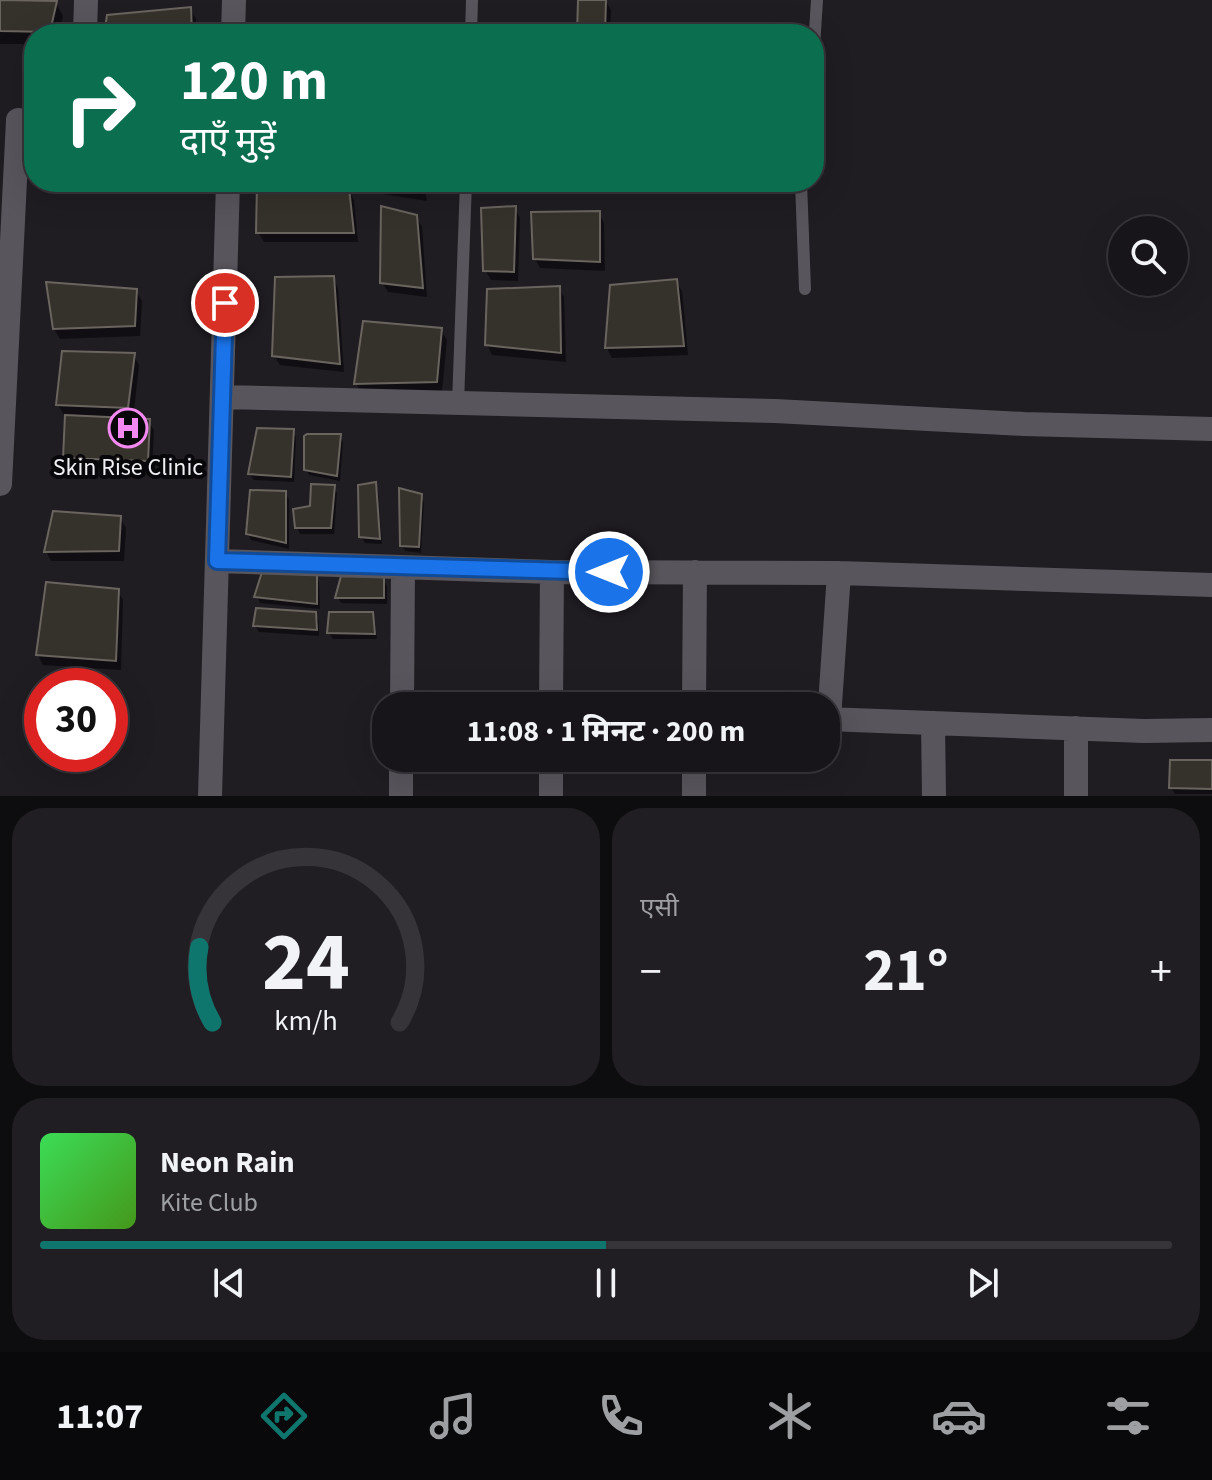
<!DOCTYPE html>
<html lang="hi">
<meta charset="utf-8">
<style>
:root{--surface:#17151a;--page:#201e23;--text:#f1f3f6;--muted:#9e9fa2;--line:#363439;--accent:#0f766e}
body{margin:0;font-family:"Source Sans 3","Noto Sans Devanagari",sans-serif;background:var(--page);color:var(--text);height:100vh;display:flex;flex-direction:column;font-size:30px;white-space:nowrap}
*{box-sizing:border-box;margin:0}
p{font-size:26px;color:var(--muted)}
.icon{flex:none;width:44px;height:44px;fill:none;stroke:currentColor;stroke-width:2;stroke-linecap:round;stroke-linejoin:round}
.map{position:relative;height:796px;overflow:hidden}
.side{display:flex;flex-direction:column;gap:12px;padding:12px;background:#0d0c0e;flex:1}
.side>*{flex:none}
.top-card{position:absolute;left:24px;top:24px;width:800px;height:168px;border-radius:32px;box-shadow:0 8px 32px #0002,0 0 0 2px var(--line);background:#0b6e4f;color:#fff;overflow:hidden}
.tools{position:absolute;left:1108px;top:216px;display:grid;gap:16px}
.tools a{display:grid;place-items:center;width:80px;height:80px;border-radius:50%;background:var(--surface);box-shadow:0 8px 32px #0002,0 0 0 2px var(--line);font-size:40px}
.speed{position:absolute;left:24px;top:668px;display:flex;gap:16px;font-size:40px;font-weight:700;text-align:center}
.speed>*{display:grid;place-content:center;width:104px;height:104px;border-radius:50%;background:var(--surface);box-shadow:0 8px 32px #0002,0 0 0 2px var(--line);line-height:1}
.speed .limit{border:12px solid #d22;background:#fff;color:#111}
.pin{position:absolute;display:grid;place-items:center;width:68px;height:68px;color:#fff;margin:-34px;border:4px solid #fff;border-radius:50%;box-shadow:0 2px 8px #0007}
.me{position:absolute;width:88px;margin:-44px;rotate:270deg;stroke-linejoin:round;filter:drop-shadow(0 0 6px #0008)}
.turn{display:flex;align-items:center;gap:28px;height:168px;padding:0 24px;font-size:36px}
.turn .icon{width:104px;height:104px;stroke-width:2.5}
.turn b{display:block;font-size:56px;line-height:68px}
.big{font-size:60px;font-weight:700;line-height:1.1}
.side .card{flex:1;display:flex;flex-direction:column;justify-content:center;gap:12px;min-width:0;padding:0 28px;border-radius:32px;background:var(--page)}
.side .dial{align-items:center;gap:0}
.dial svg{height:208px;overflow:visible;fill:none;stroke:var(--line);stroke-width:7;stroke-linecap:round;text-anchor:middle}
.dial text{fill:var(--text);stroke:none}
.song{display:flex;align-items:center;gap:24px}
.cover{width:96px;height:96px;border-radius:12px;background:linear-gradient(135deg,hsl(130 70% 55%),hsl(100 70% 35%))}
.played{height:8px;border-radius:4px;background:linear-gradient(90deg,var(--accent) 50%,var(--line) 50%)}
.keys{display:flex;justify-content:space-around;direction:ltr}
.heat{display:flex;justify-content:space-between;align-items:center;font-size:44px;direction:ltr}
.side .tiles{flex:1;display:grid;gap:12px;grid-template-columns:1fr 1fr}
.card:last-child{grid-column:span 2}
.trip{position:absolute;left:372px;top:692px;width:468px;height:80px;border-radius:32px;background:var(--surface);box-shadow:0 8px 32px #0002,0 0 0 2px var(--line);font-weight:700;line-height:80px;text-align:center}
.tabs{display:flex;height:128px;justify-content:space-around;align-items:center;background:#09080a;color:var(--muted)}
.tabs .icon{width:56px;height:56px}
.tabs .active{color:var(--accent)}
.tabs b{font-size:36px;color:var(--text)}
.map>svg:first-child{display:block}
.shadow{fill:#0007}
.building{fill:#35312b;stroke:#69645d;stroke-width:2}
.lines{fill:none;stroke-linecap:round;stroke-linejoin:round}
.service{stroke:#58555c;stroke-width:12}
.minor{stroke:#58555c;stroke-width:24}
.route-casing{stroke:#114b97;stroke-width:20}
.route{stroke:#1a73e8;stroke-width:14}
.labels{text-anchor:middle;stroke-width:8;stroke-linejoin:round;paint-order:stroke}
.poi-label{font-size:24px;fill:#f0eff3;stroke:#08070a}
</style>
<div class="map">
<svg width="1212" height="796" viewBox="0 0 1212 796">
<rect width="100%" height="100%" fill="#1f1c22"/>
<path class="shadow" d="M0,0L56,3L63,16L59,34H34V44H0Z
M580,0H605L611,10L610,34H579Z
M190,9L196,19V34H106Z
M364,182H423L427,201L370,192Z
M348,190L354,200L358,242H264L258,232Z
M515,208L520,218L518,281L491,280L485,270Z
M599,213L604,223L605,271L540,268L535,259Z
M416,217L422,227L427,297L388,292L382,282Z
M333,278L338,288L344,372L280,365L274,356Z
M676,282L682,291L688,355L612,358L607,348L612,287Z
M559,288L564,297L566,362L492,355L487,345Z
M136,291L142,301L140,336L60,339L54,329Z
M441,330L447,340L442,391L361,393L356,383Z
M134,355L139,365L133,420L148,421L154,430L152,471L71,467L65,458L67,415H64L58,405Z
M292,431L296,437L294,482L254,480L250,474Z
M340,436L343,442L340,481L309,475L306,469Z
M375,484L378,490L382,544L365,543L361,537Z
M333,487L337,493L334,534H300L297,528L311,508Z
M285,493L289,499V549L251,540L248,534Z
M420,496L424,502L421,553L405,551L402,545Z
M120,518L126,528L124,561H51L46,551Z
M316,577L319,583L320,609L260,603L257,597Z
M383,579L387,586V604L341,603L338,597Z
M117,590L123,600L121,670L43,665L38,655Z
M315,614L319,621V636L259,632L255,626Z
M372,614L375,620L377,639H333L329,633Z
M1212,762V794H1175L1171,787Z"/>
<path class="building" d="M0,0L57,1L50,32L0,31Z
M578,0H606L605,34H577Z
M191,7L192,34H104L107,15Z
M528,32H565V34H529Z
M257,182L349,188L354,233H256Z
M362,182H421L423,192Z
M381,206L417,215L423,288L380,283Z
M516,206L514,272L483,271L481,208Z
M600,211V262L533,259L531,212Z
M334,276L340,364L272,356L275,277Z
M677,279L684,346L605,348L610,285Z
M46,282L137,289L135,326L53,329Z
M560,286L561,353L485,345L487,289Z
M363,321L442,328L437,382L354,384Z
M62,351L135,353L128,408L56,405Z
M65,415L150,419L148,461L63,458Z
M257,428L294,429L291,477L248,474Z
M307,434H341L337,476L304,470V436Z
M376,482L380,539L359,537L358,485Z
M311,484L335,485L331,528H295L293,509L310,506Z
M399,488L422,494L419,547L400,546Z
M250,490L286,491V543L246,534Z
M53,511L121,516L119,551L44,552Z
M262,572L317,575V604L254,597Z
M341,576L384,577V598H335Z
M46,582L119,589L116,661L36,655Z
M256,608L316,612L317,630L253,626Z
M329,612H373L375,634L327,633Z
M1170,760H1212V789L1169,788Z"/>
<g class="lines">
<path class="service" d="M471,34L472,0
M814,47L817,0
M801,182L805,289
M458,403L466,182"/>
<path class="minor" d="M85,34L86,0
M233,34L234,0
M222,397L775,411L1024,424L1212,429
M0,484L18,120
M217,561L552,572L839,573L1212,585
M402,706L403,568
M551,706L552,572
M694,706L695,572
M826,719L1144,731L1212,730
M829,719L839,573
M933,723L934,796
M210,796L228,182
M401,796V758
M551,796V758
M694,796V758
M1076,796V728"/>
</g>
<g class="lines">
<g class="route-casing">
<path id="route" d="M225,303L217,561L609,572"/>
</g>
<use href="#route" class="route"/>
</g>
<defs>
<g id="hospital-ring" transform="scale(2)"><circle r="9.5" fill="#08070a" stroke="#f389f1" stroke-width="1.5"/><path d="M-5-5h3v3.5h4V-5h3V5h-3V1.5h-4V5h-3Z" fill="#f389f1"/></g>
</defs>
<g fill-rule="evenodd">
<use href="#hospital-ring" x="128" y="428"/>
</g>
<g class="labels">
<g class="poi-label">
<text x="128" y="475">Skin Rise Clinic</text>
</g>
</g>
</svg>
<div class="tools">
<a><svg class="icon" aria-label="search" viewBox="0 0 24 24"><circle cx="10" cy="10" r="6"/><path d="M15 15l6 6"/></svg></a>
</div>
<div class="speed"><div class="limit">30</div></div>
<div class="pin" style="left:225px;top:303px;background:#d93025"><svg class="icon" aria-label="arrive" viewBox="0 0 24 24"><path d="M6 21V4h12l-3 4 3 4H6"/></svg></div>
<svg class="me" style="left:609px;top:572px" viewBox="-20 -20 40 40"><circle r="17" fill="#1a73e8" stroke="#fff" stroke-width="3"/><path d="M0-11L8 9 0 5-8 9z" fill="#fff"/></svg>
<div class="trip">11:08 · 1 मिनट · 200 m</div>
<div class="top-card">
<div class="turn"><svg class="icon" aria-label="right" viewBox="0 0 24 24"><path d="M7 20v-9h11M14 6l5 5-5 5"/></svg><div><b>120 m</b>दाएँ मुड़ें</div></div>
</div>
</div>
<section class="side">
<div class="tiles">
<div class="card dial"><svg viewBox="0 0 100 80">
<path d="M14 69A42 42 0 1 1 86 69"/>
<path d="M14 69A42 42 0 0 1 9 40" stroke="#0f766e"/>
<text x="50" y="56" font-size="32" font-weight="700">24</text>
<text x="50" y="72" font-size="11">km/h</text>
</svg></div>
<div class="card"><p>एसी</p>
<div class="heat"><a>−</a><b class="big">21°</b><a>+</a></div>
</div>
<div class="card">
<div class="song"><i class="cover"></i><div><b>Neon Rain</b><p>Kite Club</p></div></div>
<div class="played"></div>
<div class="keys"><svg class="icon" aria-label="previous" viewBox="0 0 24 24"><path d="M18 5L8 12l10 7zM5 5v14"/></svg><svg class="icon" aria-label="pause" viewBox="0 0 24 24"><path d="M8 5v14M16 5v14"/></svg><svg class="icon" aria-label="next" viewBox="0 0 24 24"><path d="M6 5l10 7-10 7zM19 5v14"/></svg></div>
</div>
</div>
</section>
<nav class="tabs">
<b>11:07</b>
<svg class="icon active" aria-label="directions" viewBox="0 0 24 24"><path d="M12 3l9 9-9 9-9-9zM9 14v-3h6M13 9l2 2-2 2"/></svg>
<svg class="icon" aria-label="music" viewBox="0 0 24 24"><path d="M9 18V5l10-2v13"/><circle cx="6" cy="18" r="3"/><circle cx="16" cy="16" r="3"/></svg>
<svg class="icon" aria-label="phone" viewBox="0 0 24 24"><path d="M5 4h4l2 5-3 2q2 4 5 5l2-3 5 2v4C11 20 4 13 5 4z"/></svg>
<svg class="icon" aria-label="climate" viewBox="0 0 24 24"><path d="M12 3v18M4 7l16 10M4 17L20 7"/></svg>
<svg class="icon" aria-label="car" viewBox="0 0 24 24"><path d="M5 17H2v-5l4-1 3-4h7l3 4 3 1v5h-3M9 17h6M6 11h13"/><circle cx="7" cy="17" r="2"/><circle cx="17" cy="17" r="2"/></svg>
<svg class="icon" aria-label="filters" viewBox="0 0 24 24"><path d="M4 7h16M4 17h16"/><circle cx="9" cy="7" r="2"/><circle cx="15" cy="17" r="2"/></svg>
</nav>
